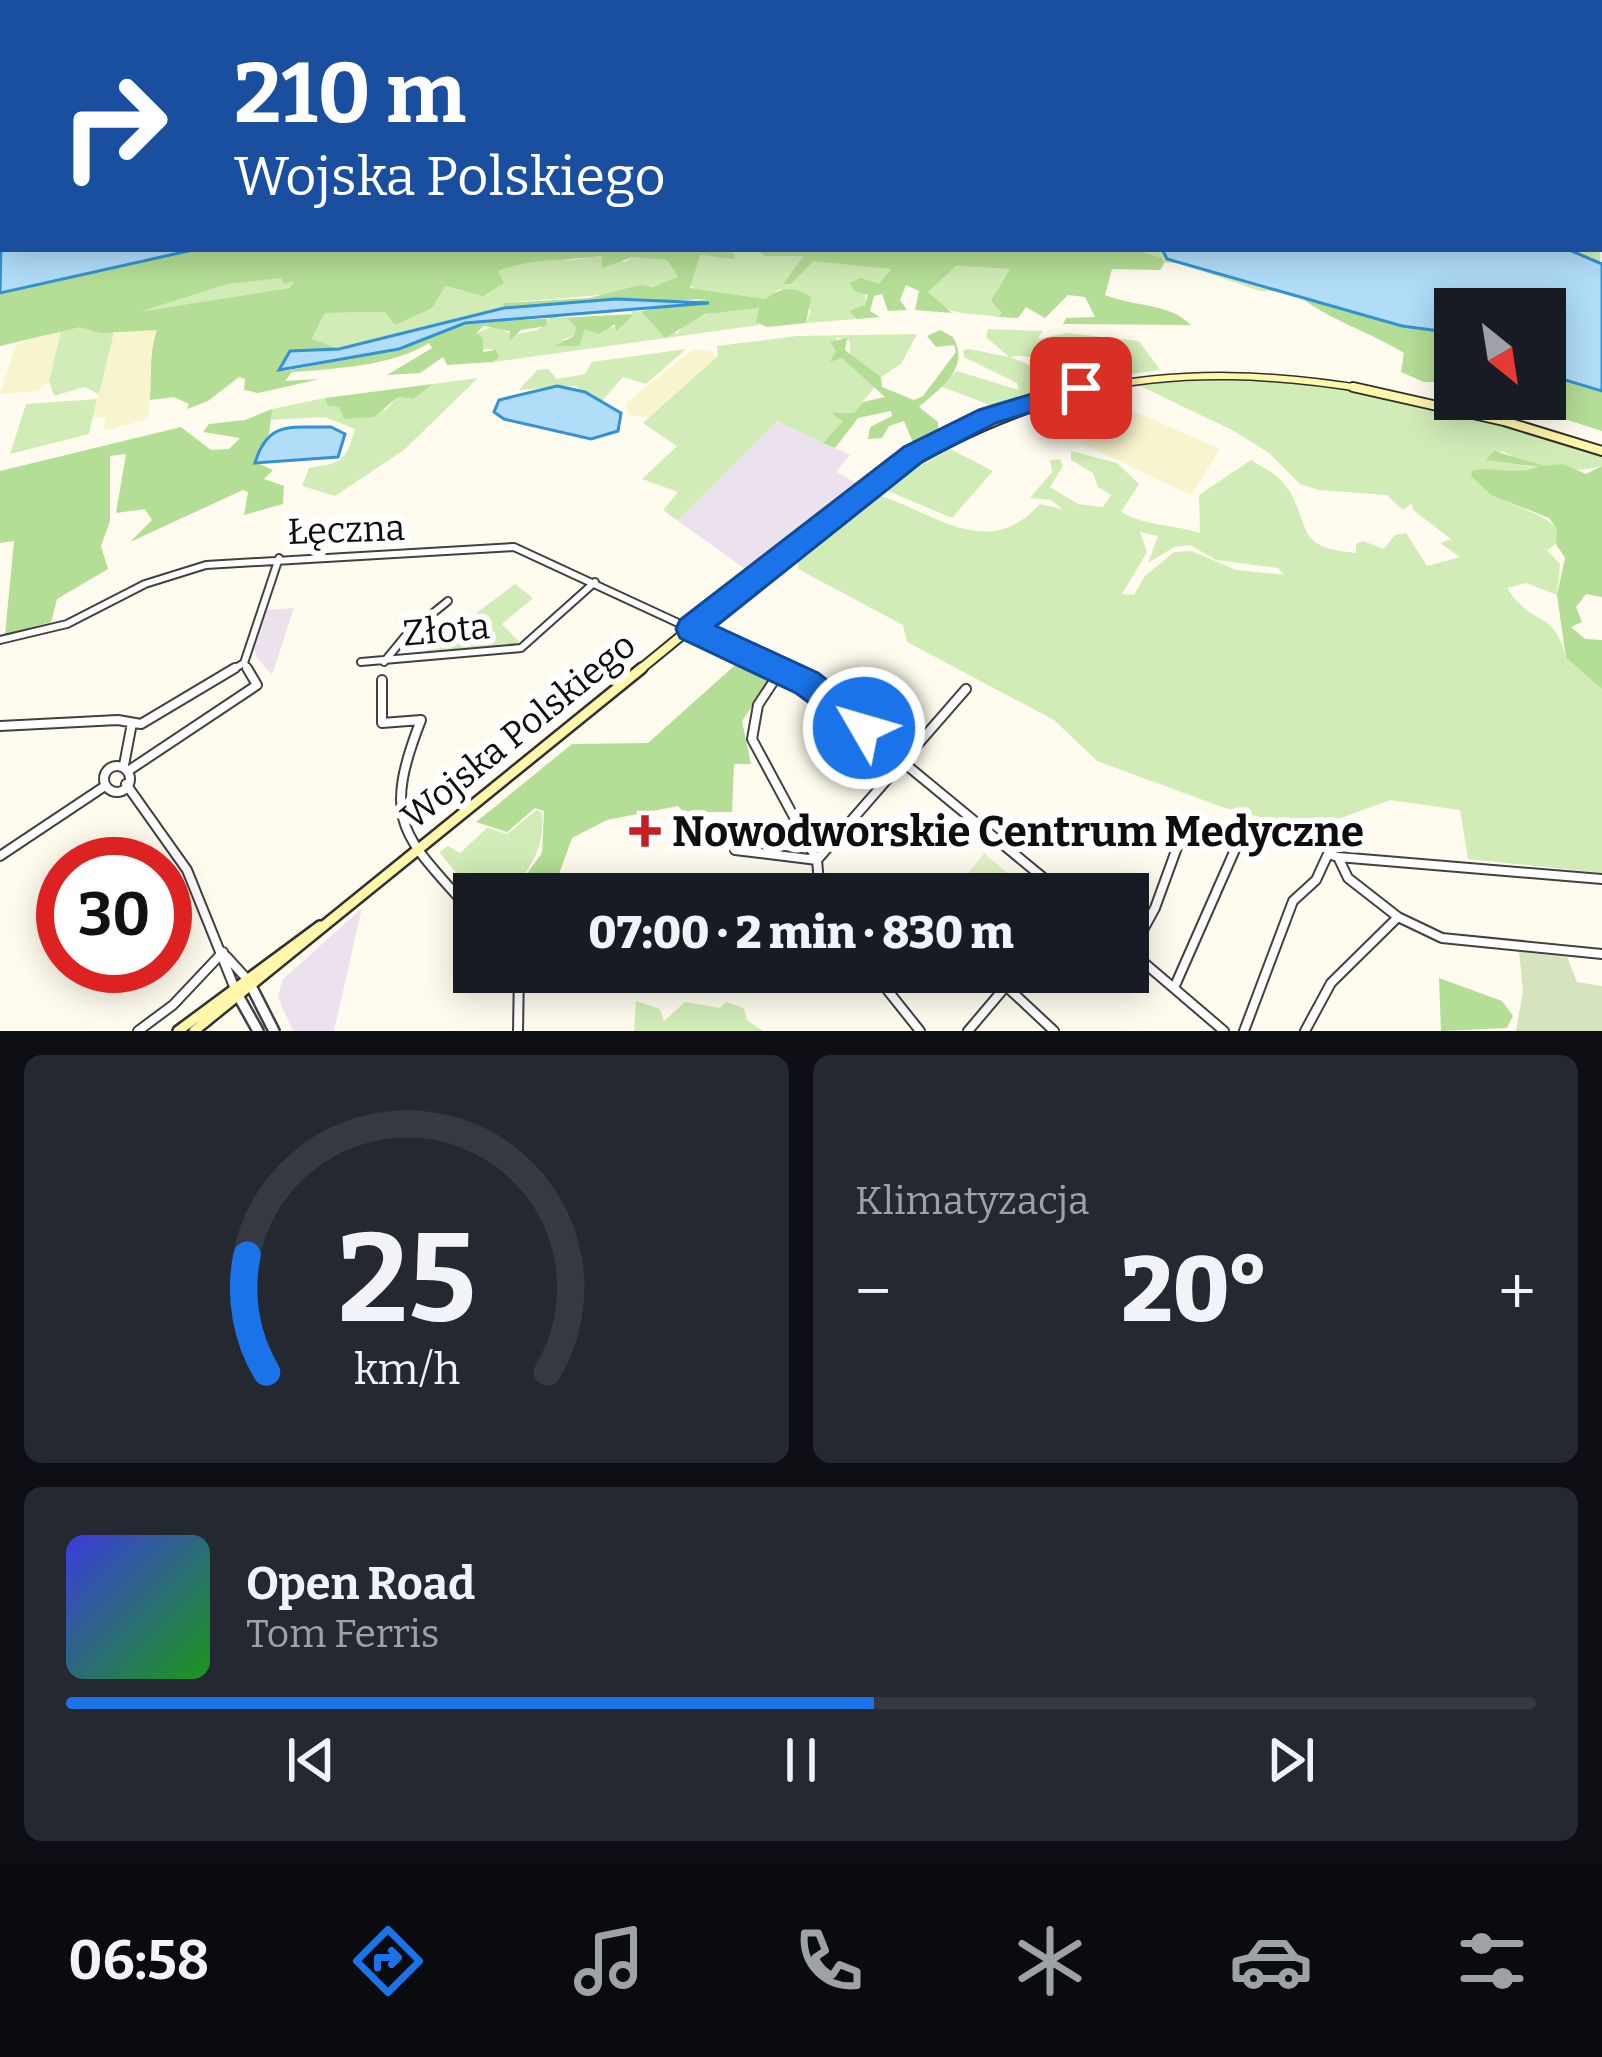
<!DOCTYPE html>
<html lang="pl">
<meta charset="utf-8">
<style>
:root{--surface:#171b24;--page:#242831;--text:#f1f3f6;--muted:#9ea1a6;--line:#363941;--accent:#1a73e8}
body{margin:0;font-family:Bitter,serif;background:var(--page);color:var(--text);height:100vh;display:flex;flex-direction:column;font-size:45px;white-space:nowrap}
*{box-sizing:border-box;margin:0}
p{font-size:39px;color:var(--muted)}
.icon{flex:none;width:66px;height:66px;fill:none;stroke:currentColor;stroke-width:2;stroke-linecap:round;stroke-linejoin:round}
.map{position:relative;height:1031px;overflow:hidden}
.drawer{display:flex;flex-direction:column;gap:24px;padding:24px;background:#0d0f14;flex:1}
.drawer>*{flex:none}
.hud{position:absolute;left:0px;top:0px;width:1602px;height:252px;box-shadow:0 6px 30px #0003;background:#1a4fa0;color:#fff;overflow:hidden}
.needle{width:78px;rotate:150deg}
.controls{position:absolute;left:1434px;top:288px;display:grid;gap:24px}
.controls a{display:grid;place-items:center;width:132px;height:132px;border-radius:0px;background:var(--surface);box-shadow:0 6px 30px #0003;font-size:60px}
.speed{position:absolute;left:36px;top:837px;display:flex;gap:24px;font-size:60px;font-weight:700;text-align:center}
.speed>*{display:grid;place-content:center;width:156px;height:156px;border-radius:50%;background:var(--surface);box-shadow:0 6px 30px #0003;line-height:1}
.speed .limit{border:18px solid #d22;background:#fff;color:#111}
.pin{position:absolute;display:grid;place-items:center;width:102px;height:102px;color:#fff;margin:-51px;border-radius:24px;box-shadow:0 6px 18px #0006}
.me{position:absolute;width:132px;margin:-66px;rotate:308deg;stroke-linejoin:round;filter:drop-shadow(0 0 9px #0008)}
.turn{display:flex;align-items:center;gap:42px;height:252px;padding:0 36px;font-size:54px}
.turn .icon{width:156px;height:156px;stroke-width:2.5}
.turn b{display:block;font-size:84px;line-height:102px}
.big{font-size:90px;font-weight:800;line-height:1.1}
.drawer .tile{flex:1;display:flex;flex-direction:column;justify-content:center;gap:18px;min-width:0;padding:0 42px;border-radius:18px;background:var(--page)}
.drawer .dial{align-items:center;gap:0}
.dial svg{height:312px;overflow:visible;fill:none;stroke:var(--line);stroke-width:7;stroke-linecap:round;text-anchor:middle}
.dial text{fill:var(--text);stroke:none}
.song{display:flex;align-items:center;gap:36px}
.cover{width:144px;height:144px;border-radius:18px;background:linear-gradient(135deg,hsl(240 70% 55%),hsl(120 70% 35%))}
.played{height:12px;border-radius:6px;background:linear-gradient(90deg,var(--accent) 55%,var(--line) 55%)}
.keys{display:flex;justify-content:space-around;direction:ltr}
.heat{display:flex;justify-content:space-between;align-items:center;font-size:66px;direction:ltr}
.drawer .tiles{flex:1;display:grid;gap:24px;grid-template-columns:1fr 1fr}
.tile:last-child{grid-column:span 2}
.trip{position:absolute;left:453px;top:873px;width:696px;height:120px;border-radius:0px;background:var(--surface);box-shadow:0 6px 30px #0003;font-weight:800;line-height:120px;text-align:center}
.tab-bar{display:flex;height:192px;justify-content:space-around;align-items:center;background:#090b0e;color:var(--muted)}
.tab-bar .icon{width:84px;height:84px}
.tab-bar .on{color:var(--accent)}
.tab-bar b{font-size:54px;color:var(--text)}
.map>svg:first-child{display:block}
.industrial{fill:#ece2ed}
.farmland{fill:#f7f4ce}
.green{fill:#d1ecb7;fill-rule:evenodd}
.forest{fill:#b4dd95;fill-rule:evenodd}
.cemetery{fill:#d6e3bf}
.pitch{fill:#e3f2c9}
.water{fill:#b1ddf9;stroke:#3492d4;stroke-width:3}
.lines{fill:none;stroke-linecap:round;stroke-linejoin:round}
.minor-far2-casing{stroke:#414141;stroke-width:6}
.minor-far1-casing{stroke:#414141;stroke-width:10}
.minor-casing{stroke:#414141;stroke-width:12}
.tertiary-far1-casing{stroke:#414141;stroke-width:8}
.tertiary-casing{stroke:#414141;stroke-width:14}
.secondary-far2-casing{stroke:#303030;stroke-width:9}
.secondary-far1-casing{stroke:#303030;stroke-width:12}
.secondary-casing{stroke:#303030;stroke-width:14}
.motorway-casing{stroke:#1f1f1f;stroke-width:10}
.minor-far2{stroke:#fff;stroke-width:3}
.minor-far1{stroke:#fff;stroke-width:6}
.minor{stroke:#fff;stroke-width:8}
.tertiary-far1{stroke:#fff;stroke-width:4.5}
.tertiary{stroke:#fff;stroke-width:9}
.secondary-far2{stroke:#fff7aa;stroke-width:6}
.secondary-far1{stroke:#fff7aa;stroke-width:8}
.secondary{stroke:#fff7aa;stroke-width:9}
.motorway{stroke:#fca251;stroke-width:8}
.route{fill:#1a73e8;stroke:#114b97;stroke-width:3}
.poi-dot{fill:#c61e23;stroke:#fff;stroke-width:4.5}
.labels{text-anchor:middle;stroke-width:12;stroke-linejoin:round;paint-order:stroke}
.street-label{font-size:36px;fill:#0e0e0e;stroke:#fff}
.near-poi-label{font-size:42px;font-weight:bold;fill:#0e0e0e;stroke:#fff;text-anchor:start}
</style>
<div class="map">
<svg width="1602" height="1031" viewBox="0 0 1602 1031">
<rect width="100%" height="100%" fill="#fffcef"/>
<path class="industrial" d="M777,421L850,455L836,472L860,485L752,574L678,521Z
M294,608L272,675L257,658L253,644L265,610Z
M362,908L334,1031H293L278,998L282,980Z"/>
<path class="farmland" d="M139,327L158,330L148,419L103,431L106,417H93L114,332Z
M63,329L49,381L38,391L0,394L16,344Z
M693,349L713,352L717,358L649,418L629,415L625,404Z
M1115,403L1220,449L1191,495L1081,443Z"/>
<path class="green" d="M0,120L3,249H603L565,261L603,256L625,262L632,257L667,260L678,277C647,296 549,298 504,303L505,308L339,349L312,340L325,313L385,312L395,325L433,303L445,286L462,291L504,268L86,330L114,332L99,394L84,387L54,396L49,381L61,332L0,336Z
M1599,166L1602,384L1545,309H1455V336L1308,291H1260L1178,263H940L891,269L886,282L865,292L866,305L850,311L857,319L806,323L811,311L780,289L766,299L694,289L689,284L699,255L721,257L722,249H755L764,256L785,255L758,249H1599Z
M950,266L1010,269L999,317C972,312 944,318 928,292Z
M732,307L760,308L759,325L493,362L499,358L492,349H481L476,333L497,325L511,335L538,330L552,317L568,318L576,327L574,336L561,340L577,341L585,329L616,327L633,315L631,311H641L677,334L688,320Z
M988,329L1043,331L1037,339L1067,333L1139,341L1160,370L1090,380L1075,365C1051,367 1032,352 1010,357L1077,384L995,407L940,386L957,371L1019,390L1017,383L964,357L963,350L969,349L1009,357L986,337Z
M917,334L901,364L881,377L850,355V341L836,337L842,358L876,385L854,413L832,414L844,420L823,443L777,421L678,521L663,510L678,492L642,479L677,446L643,423L718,356L717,346L797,336Z
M686,349L646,384L623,377L601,402L575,386L519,390L537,370L548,369L557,379L585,374L592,362Z
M1270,377L1389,393L1602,455V466C1572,475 1532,468 1502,451L1486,460L1541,468L1481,482C1502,508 1536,507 1558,529L1556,544L1547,550L1560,564L1557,595L1526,583L1507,588C1535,631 1553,606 1566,658L1602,689V873L1468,859L1460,810L1390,800L1338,819H1267L1222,807L1097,761L1054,720L907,642L903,625L798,569V557L872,493C936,512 986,563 1040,504L1062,509L1051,500L1030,498L1052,472L1050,460L1060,459L1063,466L1050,487L1078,504L1103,507L1111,495L1098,487L1093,473L1071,460V451L1117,463L1139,484L1121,512C1148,527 1172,524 1200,533L1199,495L1251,460C1266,469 1281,476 1290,492C1311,530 1297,548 1356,553V544L1363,541L1384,549L1395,535L1406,533L1427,566L1460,557L1440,543L1451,539L1413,510L1412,503L1403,510L1387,495L1319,490L1300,484L1269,453L1234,431L1136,384ZM1140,532L1158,536L1148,563L1174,547L1190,545L1216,560L1278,568L1284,575L1236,570L1192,551L1174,552L1145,576L1134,595L1122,594L1147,552Z
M478,378L404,450L335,496L302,486L309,468C338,463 346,464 355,429L325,417L268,420L272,409L325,398L328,406L386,410L398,397L413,399L433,384Z
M97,399L89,434L10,454L26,404Z
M950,449L993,471L952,518L881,488Z
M515,584L533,598L502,624L519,642L508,648L421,655Z
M537,810L542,813C545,849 531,866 510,894H474L439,852L448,846L460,853L487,828L507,834Z
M636,1001L660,1009L664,1021L685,1002L720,1008L726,1002L744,1008L747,1020L763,1031H634Z"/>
<path class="forest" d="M197,249H722L735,254L734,259L700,255L690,288L765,299C782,287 794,286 811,297L806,323L767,327L756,322L759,308L705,314L665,338L641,311L707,299L505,308L503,303L589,298L640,285L653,287L678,277L667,260L632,257L602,268V256C564,261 535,257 498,271L504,283L483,296L445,286L432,308L395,325L385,312L325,313L312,339L339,349L306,350L284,371L399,349L465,323L634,314L616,331L615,324L599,334L585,329L579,346H555L574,336L576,327L568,319L548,317L546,326L521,330L509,341L510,331L484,326L476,333L483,338V352L496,350L499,358L493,362L447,365L443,357L420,373L387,375L432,348L429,343C393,366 333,369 292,372L285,381L320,379L258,393L244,390L245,379L239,377L208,401L187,409L189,404L174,397L150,400C152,372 149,353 157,330L100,333L80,327L0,346V293ZM281,278L284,284L294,281L290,288L139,312L227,284Z
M755,249H1131L1162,258L1164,264L1160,270L1112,269L1105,295C1134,307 1170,303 1191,325L1063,324L1066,318L1095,317L1085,297L1068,295L1045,318L1026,307L1018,318L999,317L1001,312L991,301L1010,269L956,266L928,292L952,313L915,310L919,291L906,285L900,300L907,310L888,311L882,294L874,296L870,311L880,317L857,319L849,311L865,305L868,295L854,291L850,283L861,278L879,284L891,269L813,261L791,284H783L804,256H764Z
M1300,297L1402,326L1455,333V382H1424L1401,372L1404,353C1370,332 1332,321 1300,297Z
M940,330L953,337C971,368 940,388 919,407L938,422V431L914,445L904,421L889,426L882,438L868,439L870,427L892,416L891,411L858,418L835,448L823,443L843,421L831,413H854L863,402L885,397L842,358L830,362L836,351L830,342L847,338L845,350L881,377L882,387L914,400L923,396L956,352L954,345L936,347L927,336Z
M1545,374L1602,391V431L1502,399H1545Z
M433,384L413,399L398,397L374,417L344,419L339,407L328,406L325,398Z
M272,409L269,434L255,462L273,470L264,479L284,486L283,504L244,515L248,492L243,490L130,542L152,520L145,509L116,513L126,454L110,456V521L101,546L108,569L57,599L51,622L5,635L14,541L0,543V471L181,427L211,450L229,449L240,438L203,432L209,424L245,420Z
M1494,451L1545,466L1563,464L1586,474L1602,466V597L1586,594L1576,607L1582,622L1571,627L1585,639L1602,640V689L1566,658L1557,595L1565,558L1556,544L1557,529L1549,518L1491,495L1471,476L1473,470C1497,467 1516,476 1538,467L1486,460Z
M743,658L775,673L742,721L751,764H734L732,812H683L678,806L607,820L572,838L558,877L540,876L536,894H512L542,853L544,811L535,808L507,832L476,822L572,744L648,743Z
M1439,978L1502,1001L1513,1016L1507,1028L1441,1031Z"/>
<path class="cemetery" d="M1519,952L1567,957L1577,982L1602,986V1031H1516L1523,991Z"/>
<path class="pitch" d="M984,853L1014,879L1002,894H959L955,891Z"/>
<path class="water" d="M3,159V249H197L0,293Z
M1162,249H1567L1602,264V391L1545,374V309H1455V333L1402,326L1167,259Z
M616,299L709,303L465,323L399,349L279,370L290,351L339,349L504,308Z
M557,386L585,392L621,413L618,431L591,439L504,419L494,412L499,400Z
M331,427L345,434L338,457L255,463C268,419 294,428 331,427Z"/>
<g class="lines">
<g class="minor-far2-casing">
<path id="minor-far2" d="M1360,0L1365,3
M519,3L523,0"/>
</g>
<g class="minor-far1-casing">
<path id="minor-far1" d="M0,640L67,624L145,584L206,565L514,547L782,671
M361,662L521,648L595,582
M384,662L407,634L448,601
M244,663L279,558
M244,663L249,671
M230,671L244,663"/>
</g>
<g class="minor-casing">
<path id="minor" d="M775,668L807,683L1063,894
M781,670L758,705L752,739L817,860L820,894
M382,680V723L421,720C379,827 406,836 474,915
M0,726L118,720L141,724L235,668
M124,765L132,723
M104 779a13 13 0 1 1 26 0a13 13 0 1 1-26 0Z
M131,769L257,685L247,668
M126,784L187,870L235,989
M735,850L817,860
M0,856L102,788
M817,860L966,689
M1398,917L1348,878L1338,857L1602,879
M1128,949L1224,1031
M1131,952L1155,908L1186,823
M226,956L247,979
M873,972L920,1031
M1006,986L1054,1031
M1174,988L1241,836
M138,1031L173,1005L223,952
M518,1031L519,972
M968,1031L1018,972
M1244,1031L1293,901L1316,880L1328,854L1338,857
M1305,1031L1331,983L1398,917L1442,938L1602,954"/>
</g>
<g class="tertiary-far1-casing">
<path id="tertiary-far1" d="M1161,0L1181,3"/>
</g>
<g class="tertiary-casing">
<path id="tertiary" d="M248,980L274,1031
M235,990L258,1031"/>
</g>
<g class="secondary-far2-casing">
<path id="secondary-far2" d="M1088,390C1182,369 1277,374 1371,390"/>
</g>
<g class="secondary-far1-casing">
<path id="secondary-far1" d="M1353,387L1504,421L1602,451
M638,671C790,549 905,432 1101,387"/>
</g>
<g class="secondary-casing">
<path id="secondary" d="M178,1031L320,926
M194,1031L642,668"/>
</g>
<g class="motorway-casing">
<path id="motorway" d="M1195,0L1216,3
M1217,0L1238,3"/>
</g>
<use href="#minor-far2" class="minor-far2"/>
<use href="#minor-far1" class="minor-far1"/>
<use href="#minor" class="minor"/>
<use href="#tertiary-far1" class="tertiary-far1"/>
<use href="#tertiary" class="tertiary"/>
<use href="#secondary-far2" class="secondary-far2"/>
<use href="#secondary-far1" class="secondary-far1"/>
<use href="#secondary" class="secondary"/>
<use href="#motorway" class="motorway"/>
</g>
<path class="route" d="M1081,379L1089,382V394L996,423L923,461L716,626L818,673L875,717L880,728L875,738L864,743L796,693L680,638L676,629L680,620L904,447L979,410Z"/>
<path class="poi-dot" d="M639 813h12v12h12v12h-12v12h-12v-12h-12v-12h12z"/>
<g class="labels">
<g class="street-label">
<text transform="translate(346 529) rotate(-2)" y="13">Łęczna</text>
<text transform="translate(446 629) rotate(-5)" y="13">Złota</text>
<text transform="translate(518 730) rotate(-39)" y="13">Wojska Polskiego</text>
</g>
<g class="near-poi-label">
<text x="672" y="846">Nowodworskie Centrum Medyczne</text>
</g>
</g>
</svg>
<div class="controls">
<a><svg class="needle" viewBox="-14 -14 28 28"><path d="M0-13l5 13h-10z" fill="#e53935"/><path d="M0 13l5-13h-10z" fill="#9ea1a6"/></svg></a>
</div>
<div class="speed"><div class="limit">30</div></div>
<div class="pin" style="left:1081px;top:388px;background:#d93025"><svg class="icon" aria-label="arrive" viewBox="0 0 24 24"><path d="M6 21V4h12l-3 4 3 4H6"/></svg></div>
<svg class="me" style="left:864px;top:728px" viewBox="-20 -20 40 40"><circle r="17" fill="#1a73e8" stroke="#fff" stroke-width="3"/><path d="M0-11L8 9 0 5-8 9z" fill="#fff"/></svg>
<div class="trip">07:00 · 2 min · 830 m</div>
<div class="hud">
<div class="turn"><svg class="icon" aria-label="right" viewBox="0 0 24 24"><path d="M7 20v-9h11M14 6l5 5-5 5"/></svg><div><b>210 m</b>Wojska Polskiego</div></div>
</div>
</div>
<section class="drawer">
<div class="tiles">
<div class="tile dial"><svg viewBox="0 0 100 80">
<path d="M14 69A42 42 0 1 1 86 69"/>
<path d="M14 69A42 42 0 0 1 9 39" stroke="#1a73e8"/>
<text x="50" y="56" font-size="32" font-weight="700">25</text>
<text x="50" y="72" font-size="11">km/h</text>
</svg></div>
<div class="tile"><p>Klimatyzacja</p>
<div class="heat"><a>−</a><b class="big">20°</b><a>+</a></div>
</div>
<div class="tile">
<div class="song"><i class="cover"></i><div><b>Open Road</b><p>Tom Ferris</p></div></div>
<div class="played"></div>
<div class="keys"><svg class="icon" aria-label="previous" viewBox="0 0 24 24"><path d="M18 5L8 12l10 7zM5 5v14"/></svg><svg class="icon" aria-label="pause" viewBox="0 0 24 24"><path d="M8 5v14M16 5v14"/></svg><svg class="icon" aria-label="next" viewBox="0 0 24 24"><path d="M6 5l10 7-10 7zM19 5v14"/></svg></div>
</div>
</div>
</section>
<nav class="tab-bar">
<b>06:58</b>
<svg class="icon on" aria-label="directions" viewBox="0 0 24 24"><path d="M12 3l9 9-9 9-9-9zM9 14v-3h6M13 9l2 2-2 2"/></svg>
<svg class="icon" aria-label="music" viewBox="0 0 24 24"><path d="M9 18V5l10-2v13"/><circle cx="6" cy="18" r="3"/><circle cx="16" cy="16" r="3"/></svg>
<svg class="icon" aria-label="phone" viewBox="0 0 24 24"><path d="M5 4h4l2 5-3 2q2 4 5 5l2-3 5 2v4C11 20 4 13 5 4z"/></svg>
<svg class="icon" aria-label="climate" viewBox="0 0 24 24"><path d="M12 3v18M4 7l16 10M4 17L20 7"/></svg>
<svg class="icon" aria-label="car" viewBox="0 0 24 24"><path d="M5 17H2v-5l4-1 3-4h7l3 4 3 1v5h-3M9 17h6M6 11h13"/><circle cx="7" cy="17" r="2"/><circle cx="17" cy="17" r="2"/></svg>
<svg class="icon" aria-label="filters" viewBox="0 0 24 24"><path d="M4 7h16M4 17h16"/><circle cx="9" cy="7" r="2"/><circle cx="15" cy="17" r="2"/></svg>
</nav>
